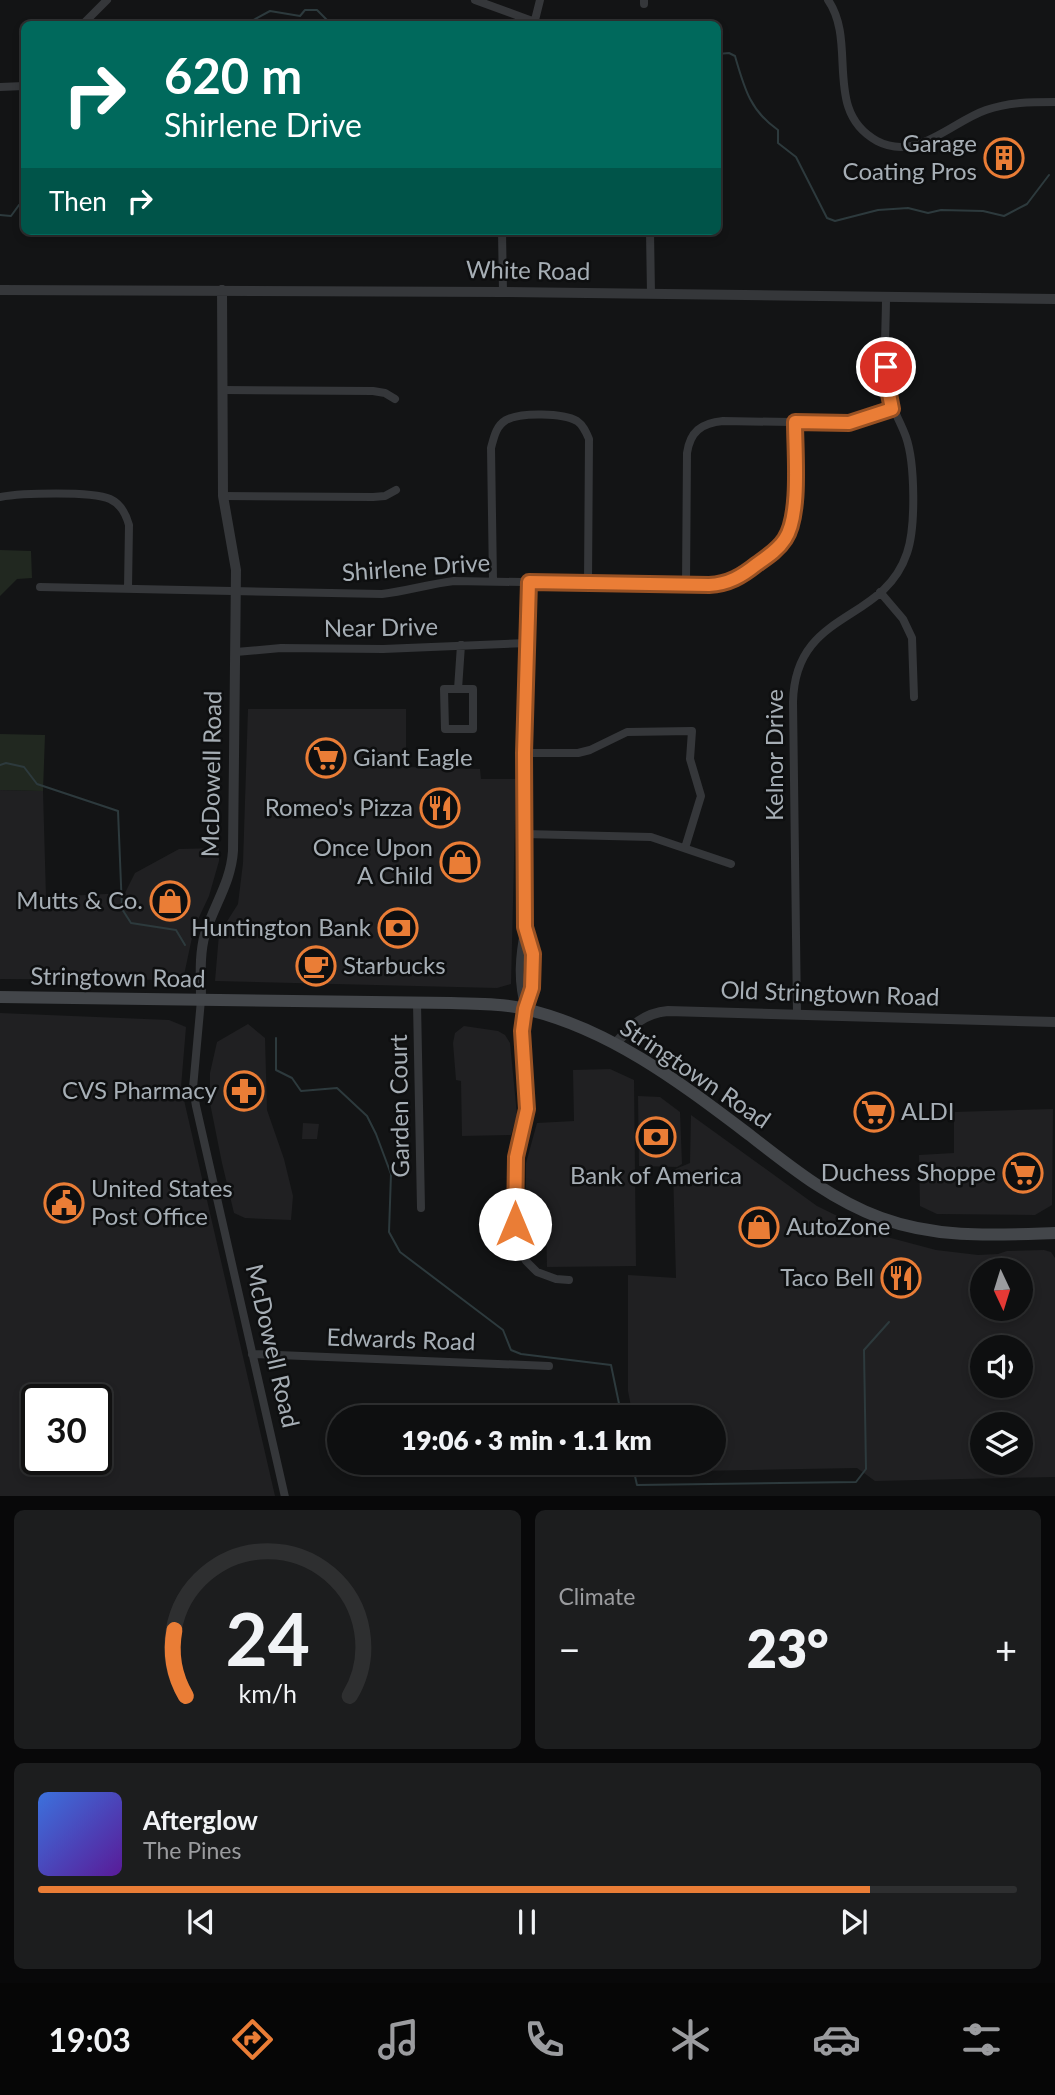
<!DOCTYPE html>
<meta charset="utf-8">
<style>
:root{--surface:#0e0f10;--page:#1c1d1e;--text:#f1f3f6;--muted:#9b9c9f;--line:#2e2f30;--accent:#ea7d36}
body{margin:0;font-family:Lato,sans-serif;background:var(--page);color:var(--text);height:100vh;display:flex;flex-direction:column;font-size:26px;white-space:nowrap}
*{box-sizing:border-box;margin:0}
p{font-size:23px;color:var(--muted)}
.icon{flex:none;width:38px;height:38px;fill:none;stroke:currentColor;stroke-width:2;stroke-linecap:round;stroke-linejoin:round}
.map{position:relative;height:1496px;overflow:hidden}
.panel{display:flex;flex-direction:column;gap:14px;padding:14px;background:#080809;flex:1}
.panel>*{flex:none}
.guide{position:absolute;left:21px;top:21px;width:700px;height:214px;border-radius:10px;box-shadow:0 4px 10px #0003,0 0 0 2px var(--line);background:#00695c;color:#fff;overflow:hidden}
.needle{width:46px;rotate:176deg}
.buttons{position:absolute;left:970px;top:1258px;display:grid;gap:14px}
.buttons a{display:grid;place-items:center;width:63px;height:63px;border-radius:50%;background:var(--surface);box-shadow:0 4px 10px #0003,0 0 0 2px var(--line);font-size:35px}
.speed{position:absolute;left:21px;top:1384px;display:flex;gap:14px;font-size:35px;font-weight:700;text-align:center}
.speed>*{display:grid;place-content:center;width:91px;height:91px;border-radius:50%;background:var(--surface);box-shadow:0 4px 10px #0003,0 0 0 2px var(--line);line-height:1}
.speed .limit{border:4px solid #111;border-radius:10px;background:#fff;color:#111}
.pin{position:absolute;display:grid;place-items:center;width:60px;height:60px;color:#fff;margin:-30px;border:4px solid #fff;border-radius:50%;box-shadow:0 2px 7px #0007}
.me{position:absolute;width:77px;margin:-38px;rotate:0deg;stroke-linejoin:round;filter:drop-shadow(0 0 5px #0008)}
.turn{display:flex;align-items:center;gap:24px;height:147px;padding:0 28px;font-size:32px}
.turn .icon{width:91px;height:91px;stroke-width:2.5}
.turn b{display:block;font-size:49px;line-height:60px}
.then{display:flex;align-items:center;height:66px;padding:0 28px;background:#0003;gap:14px;font-size:26px}
.big{font-size:52px;font-weight:800;line-height:1.1}
.panel .widget{flex:1;display:flex;flex-direction:column;justify-content:center;gap:10px;min-width:0;padding:0 24px;border-radius:10px;background:var(--page)}
.panel .dial{align-items:center;gap:0}
.dial svg{height:182px;overflow:visible;fill:none;stroke:var(--line);stroke-width:7;stroke-linecap:round;text-anchor:middle}
.dial text{fill:var(--text);stroke:none}
.song{display:flex;align-items:center;gap:21px}
.cover{width:84px;height:84px;border-radius:10px;background:linear-gradient(135deg,hsl(220 70% 55%),hsl(270 70% 35%))}
.played{height:7px;border-radius:4px;background:linear-gradient(90deg,var(--accent) 85%,var(--line) 85%)}
.keys{display:flex;justify-content:space-around;direction:ltr}
.heat{display:flex;justify-content:space-between;align-items:center;font-size:38px;direction:ltr}
.panel .tiles{flex:1;display:grid;gap:14px;grid-template-columns:1fr 1fr}
.widget:last-child{grid-column:span 2}
.trip{position:absolute;left:327px;top:1405px;width:399px;height:70px;border-radius:35px;background:var(--surface);box-shadow:0 4px 10px #0003,0 0 0 2px var(--line);font-weight:800;line-height:70px;text-align:center}
.menu{display:flex;height:112px;justify-content:space-around;align-items:center;background:#060606;color:var(--muted)}
.menu .icon{width:49px;height:49px}
.menu .selected{color:var(--accent)}
.menu b{font-size:32px;color:var(--text)}
.map>svg:first-child{display:block}
.built{fill:#202022;fill-rule:evenodd}
.green{fill:#212820}
.lines{fill:none;stroke-linecap:round;stroke-linejoin:round}
.stream{stroke:#2d3a3d;stroke-width:2}
.minor{stroke:#35373a;stroke-width:8}
.tertiary{stroke:#35373a;stroke-width:10}
.secondary{stroke:#43464a;stroke-width:12}
.route-casing{stroke:#985123;stroke-width:18}
.route{stroke:#ea7d36;stroke-width:12}
.labels{text-anchor:middle;stroke-width:5;stroke-linejoin:round;paint-order:stroke}
.poi-label{font-size:24px;fill:#a6aeb5;stroke:#0e0f10;text-anchor:end}
.street-label{font-size:24px;fill:#a6aeb5;stroke:#0e0f10}
</style>
<div class="map">
<svg width="1055" height="1497" viewBox="0 0 1055 1497">
<rect width="100%" height="100%" fill="#131415"/>
<path class="built" d="M248,709H406V767L480,769L481,779H516L511,984L497,988L215,981L219,934L238,904L243,863Z
M0,790L43,791L46,897L125,893L135,873L179,849L219,848V861L209,896L194,928L183,980L0,979Z
M0,1013L169,1020L186,1027L181,1087L275,1496H0ZM96,1400V1460H37V1400Z
M248,1024L265,1038L267,1110L284,1159L293,1196L291,1220L245,1218L234,1213L222,1163L210,1103V1073L217,1042Z
M464,1026L498,1031L505,1035L510,1043L517,1115L511,1135L462,1136L461,1081L456,1080L453,1043L455,1033Z
M610,1069L634,1080L636,1266L547,1267L546,1217L526,1216V1163L537,1123L574,1121L573,1070Z
M638,1096L660,1097L680,1112L682,1164L677,1167L639,1166Z
M1053,1109L1052,1205L1035,1215L937,1214L920,1206L919,1155L954,1153V1112Z
M691,1115L817,1206L872,1233L936,1250L978,1255L998,1254L1007,1251L1044,1250L1051,1252L1055,1258V1477L875,1481L857,1468L643,1472L641,1463H714V1418L633,1417L628,1391V1275L676,1278L673,1170L690,1163ZM982,1270H1020V1309H982ZM982,1348H1020V1386H982ZM982,1424H1020V1463H982Z
M303,1123L319,1124L317,1139H302Z"/>
<path class="green" d="M0,550L31,551L32,578L17,579L0,596Z
M0,734L45,735L43,791L0,790Z"/>
<g class="lines">
<path class="stream" d="M246,24L270,11L300,16L305,10H317L327,20L354,21L358,24
M718,54L729,53L735,56C744,87 750,111 778,130V143L796,157L827,218L835,221L878,210L908,208L928,213L941,210L983,211L1004,216L1027,204L1049,175
M0,215L11,216L19,205L24,203
M0,765L6,763L24,767L37,784L118,811L122,909L131,923L176,930L185,945
M276,1038V1070L292,1078L301,1091L337,1088L367,1116L376,1134L391,1174L389,1232L400,1252L503,1330L511,1350L521,1354L611,1365L622,1418
M632,1463L637,1485L856,1482L866,1469L864,1350L889,1322"/>
<path class="minor" d="M475,0L535,22
M644,0V4
M828,0C858,43 822,111 877,141C917,162 951,122 986,110C1009,102 1031,102 1055,102
M83,24L107,0
M534,24L540,0
M0,87L24,86
M502,231L503,292
M650,231L651,294
M223,390L373,391L385,393L395,399
M223,496L373,497L385,496L396,490
M0,497C21,493 92,491 110,499C121,504 126,514 129,525L128,588
M493,581L491,448C494,437 496,426 506,420C521,412 563,413 577,421C583,425 586,432 589,439L588,583
M686,584L687,453C690,432 701,423 723,421L849,423L892,409
M40,587L382,594C407,591 429,584 454,581L709,585C729,584 742,576 757,564C767,556 778,550 785,539C801,515 795,452 795,422
M880,592L903,619L912,638L914,697
M236,652L281,648L383,649L527,643
M444,689H473V729H445Z
M458,689L461,645
M524,753H578L590,750L627,732L692,731L690,759L701,796L685,848
M524,834L651,837L731,864
M525,928L533,954L532,988L525,1009L522,1031L527,1109L516,1157L515,1239L526,1261L537,1272L556,1279L569,1280
M201,1000L193,1088L196,1106L285,1497
M417,1003L421,1208
M525,1009C517,981 519,956 525,927L524,753L529,582
M797,1014L793,702C795,609 883,625 907,553C916,527 915,463 906,437C900,420 890,406 887,388C883,359 886,327 886,297
M252,1354L549,1366"/>
<path class="tertiary" d="M0,290L503,292L1055,299
M201,1000C201,978 199,955 205,934C214,905 231,882 233,851L236,570L223,496L222,290
M616,1043C631,1026 644,1013 668,1011L1055,1022"/>
<path class="secondary" d="M0,997L451,1003C475,1004 501,1003 525,1009C611,1029 682,1084 751,1136C792,1168 832,1200 881,1218C938,1239 996,1235 1055,1233"/>
</g>
<g class="lines">
<g class="route-casing">
<path id="route" d="M515,1224L516,1157L527,1109L522,1031L525,1009L532,988L533,954L525,927L524,753L529,582L709,585C729,584 742,576 757,564C767,557 778,550 785,539C801,515 795,452 795,422L849,423L892,409L887,384L886,367"/>
</g>
<use href="#route" class="route"/>
</g>
<defs>
<g id="building-ring" transform="scale(2.0125)"><circle r="9.5" fill="#0e0f10" stroke="#ea7d36" stroke-width="1.5"/><path d="M-4-6H4V6H1V3H-1V6H-4ZM-2.5-4.3h1.7v1.8h-1.7ZM.8-4.3h1.7v1.8H.8ZM-2.5-1h1.7V.8h-1.7ZM.8-1h1.7V.8H.8Z" fill="#ea7d36"/></g>
<g id="supermarket-ring" transform="scale(2.0125)"><circle r="9.5" fill="#0e0f10" stroke="#ea7d36" stroke-width="1.5"/><path d="M-6-5.5h2.5l.6 2H6L4.5 2H-2.5L-4.4-4H-6ZM-1.5 3.2a1.3 1.3 0 1 0 .1 0ZM3 3.2a1.3 1.3 0 1 0 .1 0Z" fill="#ea7d36"/></g>
<g id="restaurant-ring" transform="scale(2.0125)"><circle r="9.5" fill="#0e0f10" stroke="#ea7d36" stroke-width="1.5"/><path d="M-5-6h1v4h1v-4h1v4h1v-4h1v5L-1.5 .5V6h-2V.5L-5-1ZM5-6V6H3V1.5H1.5Q1.5-4 5-6Z" fill="#ea7d36"/></g>
<g id="shop-ring" transform="scale(2.0125)"><circle r="9.5" fill="#0e0f10" stroke="#ea7d36" stroke-width="1.5"/><path d="M-5-2.5h2.3a2.7 3.5 0 0 1 5.4 0H5L5.5 6h-11ZM-1.5-2.5h3a1.5 2.3 0 0 0-3 0Z" fill="#ea7d36"/></g>
<g id="bank-ring" transform="scale(2.0125)"><circle r="9.5" fill="#0e0f10" stroke="#ea7d36" stroke-width="1.5"/><path d="M-6-4H6V4H-6ZM0-2.3a2.3 2.3 0 1 0 0 4.6a2.3 2.3 0 1 0 0-4.6Z" fill="#ea7d36"/></g>
<g id="cafe-ring" transform="scale(2.0125)"><circle r="9.5" fill="#0e0f10" stroke="#ea7d36" stroke-width="1.5"/><path d="M-5.5-4.5H6V0H3Q3 3.5 0 3.5H-2.5Q-5.5 3.5-5.5 0ZM3-3.2v2h1.7v-2ZM-6 4.5H4V6H-6Z" fill="#ea7d36"/></g>
<g id="pharmacy-ring" transform="scale(2.0125)"><circle r="9.5" fill="#0e0f10" stroke="#ea7d36" stroke-width="1.5"/><path d="M-2-6h4v4h4v4h-4v4h-4v-4h-4v-4h4Z" fill="#ea7d36"/></g>
<g id="civic-ring" transform="scale(2.0125)"><circle r="9.5" fill="#0e0f10" stroke="#ea7d36" stroke-width="1.5"/><path d="M-.6-6.5H3V-4.5H.6V-3L4-1V1h2V6H-6V1h2V-1L-.6-3ZM-1.2 2.5V6h2.4V2.5Z" fill="#ea7d36"/></g>
</defs>
<g fill-rule="evenodd">
<use href="#building-ring" x="1004" y="158"/>
<use href="#supermarket-ring" x="326" y="758"/>
<use href="#restaurant-ring" x="440" y="808"/>
<use href="#shop-ring" x="460" y="862"/>
<use href="#shop-ring" x="170" y="901"/>
<use href="#bank-ring" x="398" y="928"/>
<use href="#cafe-ring" x="316" y="966"/>
<use href="#pharmacy-ring" x="244" y="1091"/>
<use href="#supermarket-ring" x="874" y="1112"/>
<use href="#bank-ring" x="656" y="1137"/>
<use href="#supermarket-ring" x="1023" y="1173"/>
<use href="#civic-ring" x="64" y="1203"/>
<use href="#shop-ring" x="759" y="1227"/>
<use href="#restaurant-ring" x="901" y="1278"/>
</g>
<g class="labels">
<g class="poi-label">
<text x="977" y="152">Garage<tspan x="977" dy="28">Coating Pros</tspan></text>
<text x="353" y="766" text-anchor="start">Giant Eagle</text>
<text x="413" y="816">Romeo's Pizza</text>
<text x="433" y="856">Once Upon<tspan x="433" dy="28">A Child</tspan></text>
<text x="143" y="909">Mutts &amp; Co.</text>
<text x="371" y="936">Huntington Bank</text>
<text x="343" y="974" text-anchor="start">Starbucks</text>
<text x="217" y="1099">CVS Pharmacy</text>
<text x="901" y="1120" text-anchor="start">ALDI</text>
<text x="996" y="1181">Duchess Shoppe</text>
<text x="656" y="1184" text-anchor="middle">Bank of America</text>
<text x="91" y="1197" text-anchor="start">United States<tspan x="91" dy="28">Post Office</tspan></text>
<text x="786" y="1235" text-anchor="start">AutoZone</text>
<text x="874" y="1286">Taco Bell</text>
</g>
<g class="street-label">
<text transform="translate(528 271) rotate(1)" y="8">White Road</text>
<text transform="translate(416 568) rotate(-4)" y="8">Shirlene Drive</text>
<text transform="translate(381 628) rotate(-1)" y="8">Near Drive</text>
<text transform="translate(775 755) rotate(-90)" y="8">Kelnor Drive</text>
<text transform="translate(212 774) rotate(-89)" y="8">McDowell Road</text>
<text transform="translate(118 978) rotate(1)" y="8">Stringtown Road</text>
<text transform="translate(830 994) rotate(2)" y="8">Old Stringtown Road</text>
<text transform="translate(695 1074) rotate(34)" y="8">Stringtown Road</text>
<text transform="translate(400 1106) rotate(-91)" y="8">Garden Court</text>
<text transform="translate(401 1340) rotate(2)" y="8">Edwards Road</text>
<text transform="translate(272 1346) rotate(77)" y="8">McDowell Road</text>
</g>
</g>
</svg>
<div class="buttons">
<a><svg class="needle" viewBox="-14 -14 28 28"><path d="M0-13l5 13h-10z" fill="#e53935"/><path d="M0 13l5-13h-10z" fill="#9b9c9f"/></svg></a>
<a><svg class="icon" aria-label="sound" viewBox="0 0 24 24"><path d="M4 9h4l5-4v14l-5-4H4zM17 9q2 3 0 6"/></svg></a>
<a><svg class="icon" aria-label="layers" viewBox="0 0 24 24"><path d="M12 4l9 5-9 5-9-5zM3 14l9 5 9-5"/></svg></a>
</div>
<div class="speed"><div class="limit">30</div></div>
<div class="pin" style="left:886px;top:367px;background:#d93025"><svg class="icon" aria-label="arrive" viewBox="0 0 24 24"><path d="M6 21V4h12l-3 4 3 4H6"/></svg></div>
<svg class="me" style="left:515px;top:1224px" viewBox="-20 -20 40 40"><circle r="19" fill="#fff"/><path d="M0-13L10 11 0 6-10 11z" fill="#ea7d36"/></svg>
<div class="trip">19:06 · 3 min · 1.1 km</div>
<div class="guide">
<div class="turn"><svg class="icon" aria-label="right" viewBox="0 0 24 24"><path d="M7 20v-9h11M14 6l5 5-5 5"/></svg><div><b>620 m</b>Shirlene Drive</div></div>
<div class="then">Then<svg class="icon" aria-label="right" viewBox="0 0 24 24"><path d="M7 20v-9h11M14 6l5 5-5 5"/></svg></div>
</div>
</div>
<section class="panel">
<div class="tiles">
<div class="widget dial"><svg viewBox="0 0 100 80">
<path d="M14 69A42 42 0 1 1 86 69"/>
<path d="M14 69A42 42 0 0 1 9 40" stroke="#ea7d36"/>
<text x="50" y="56" font-size="32" font-weight="700">24</text>
<text x="50" y="72" font-size="11">km/h</text>
</svg></div>
<div class="widget"><p>Climate</p>
<div class="heat"><a>−</a><b class="big">23°</b><a>+</a></div>
</div>
<div class="widget">
<div class="song"><i class="cover"></i><div><b>Afterglow</b><p>The Pines</p></div></div>
<div class="played"></div>
<div class="keys"><svg class="icon" aria-label="previous" viewBox="0 0 24 24"><path d="M18 5L8 12l10 7zM5 5v14"/></svg><svg class="icon" aria-label="pause" viewBox="0 0 24 24"><path d="M8 5v14M16 5v14"/></svg><svg class="icon" aria-label="next" viewBox="0 0 24 24"><path d="M6 5l10 7-10 7zM19 5v14"/></svg></div>
</div>
</div>
</section>
<nav class="menu">
<b>19:03</b>
<svg class="icon selected" aria-label="directions" viewBox="0 0 24 24"><path d="M12 3l9 9-9 9-9-9zM9 14v-3h6M13 9l2 2-2 2"/></svg>
<svg class="icon" aria-label="music" viewBox="0 0 24 24"><path d="M9 18V5l10-2v13"/><circle cx="6" cy="18" r="3"/><circle cx="16" cy="16" r="3"/></svg>
<svg class="icon" aria-label="phone" viewBox="0 0 24 24"><path d="M5 4h4l2 5-3 2q2 4 5 5l2-3 5 2v4C11 20 4 13 5 4z"/></svg>
<svg class="icon" aria-label="climate" viewBox="0 0 24 24"><path d="M12 3v18M4 7l16 10M4 17L20 7"/></svg>
<svg class="icon" aria-label="car" viewBox="0 0 24 24"><path d="M5 17H2v-5l4-1 3-4h7l3 4 3 1v5h-3M9 17h6M6 11h13"/><circle cx="7" cy="17" r="2"/><circle cx="17" cy="17" r="2"/></svg>
<svg class="icon" aria-label="filters" viewBox="0 0 24 24"><path d="M4 7h16M4 17h16"/><circle cx="9" cy="7" r="2"/><circle cx="15" cy="17" r="2"/></svg>
</nav>
